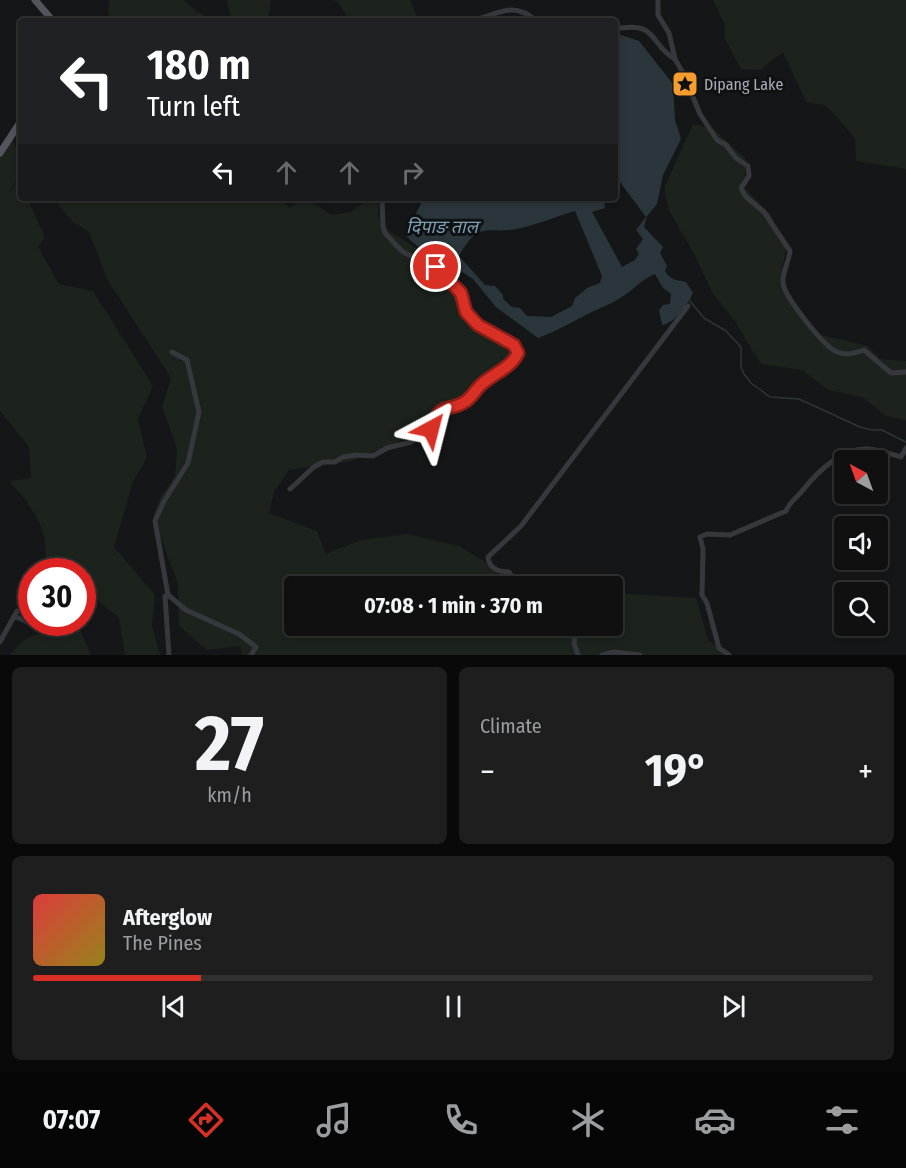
<!DOCTYPE html>
<meta charset="utf-8">
<style>
:root{--surface:#101011;--page:#1e1e1f;--text:#f1f3f6;--muted:#9c9d9f;--line:#303031;--accent:#d93025}
body{margin:0;font-family:"Fira Sans Condensed","Noto Sans Devanagari",sans-serif;background:var(--page);color:var(--text);height:100vh;display:flex;flex-direction:column;font-size:22px;white-space:nowrap}
*{box-sizing:border-box;margin:0}
p{font-size:20px;color:var(--muted)}
.icon{flex:none;width:33px;height:33px;fill:none;stroke:currentColor;stroke-width:2;stroke-linecap:round;stroke-linejoin:round}
.map{position:relative;height:655px;overflow:hidden}
.panel{display:flex;flex-direction:column;gap:12px;padding:12px;background:#090909;flex:1}
.panel>*{flex:none}
.hud{position:absolute;left:18px;top:18px;width:600px;height:183px;border-radius:6px;box-shadow:0 3px 9px #0003,0 0 0 2px var(--line);background:#202124;color:#fff;overflow:hidden}
.needle{width:39px;rotate:319deg}
.tools{position:absolute;left:834px;top:450px;display:grid;gap:12px}
.tools a{display:grid;place-items:center;width:54px;height:54px;border-radius:6px;background:var(--surface);box-shadow:0 3px 9px #0003,0 0 0 2px var(--line);font-size:30px}
.speed{position:absolute;left:18px;top:558px;display:flex;gap:12px;font-size:30px;font-weight:700;text-align:center}
.speed>*{display:grid;place-content:center;width:78px;height:78px;border-radius:50%;background:var(--surface);box-shadow:0 3px 9px #0003,0 0 0 2px var(--line);line-height:1}
.speed .limit{border:9px solid #d22;background:#fff;color:#111}
.pin{position:absolute;display:grid;place-items:center;width:51px;height:51px;color:#fff;margin:-26px;border:3px solid #fff;border-radius:50%;box-shadow:0 2px 6px #0007}
.me{position:absolute;width:66px;margin:-33px;rotate:38deg;stroke-linejoin:round;filter:drop-shadow(0 0 4px #0008)}
.turn{display:flex;align-items:center;gap:21px;height:126px;padding:0 30px;font-size:27px}
.turn .icon{width:78px;height:78px;stroke-width:2.5}
.turn b{display:block;font-size:42px;line-height:51px}
.lanes{display:flex;align-items:center;height:57px;padding:0 30px;background:#0003;justify-content:center;gap:30px;direction:ltr}
.lanes .off{opacity:.35}
.big{font-size:45px;font-weight:700;line-height:1.1}
.panel .widget{flex:1;display:flex;flex-direction:column;justify-content:center;gap:9px;min-width:0;padding:0 21px;border-radius:9px;background:var(--page)}
.panel .dial{align-items:center;gap:0}
.dial b{font-size:78px;line-height:1}
.song{display:flex;align-items:center;gap:18px}
.cover{width:72px;height:72px;border-radius:9px;background:linear-gradient(135deg,hsl(0 70% 55%),hsl(50 70% 35%))}
.played{height:6px;border-radius:3px;background:linear-gradient(90deg,var(--accent) 20%,var(--line) 20%)}
.keys{display:flex;justify-content:space-around;direction:ltr}
.heat{display:flex;justify-content:space-between;align-items:center;font-size:33px;direction:ltr}
.panel .tiles{flex:1;display:grid;gap:12px;grid-template-columns:1fr 1fr}
.widget:last-child{grid-column:span 2}
.trip{position:absolute;left:284px;top:576px;width:339px;height:60px;border-radius:6px;background:var(--surface);box-shadow:0 3px 9px #0003,0 0 0 2px var(--line);font-weight:700;line-height:60px;text-align:center}
.menu{display:flex;height:96px;justify-content:space-around;align-items:center;background:#060607;color:var(--muted)}
.menu .icon{width:42px;height:42px}
.menu .active{color:var(--accent)}
.menu b{font-size:27px;color:var(--text)}
.map>svg:first-child{display:block}
.green{fill:#1b231c}
.water{fill:#2b363c;fill-rule:evenodd}
.lines{fill:none;stroke-linecap:round;stroke-linejoin:round}
.stream{stroke:#2b363c;stroke-width:1.5}
.minor{stroke:#36383d;stroke-width:5}
.major{stroke:#52555c;stroke-width:7}
.route-casing{stroke:#8d1f18;stroke-width:15}
.route{stroke:#d93025;stroke-width:10}
.labels{text-anchor:middle;stroke-width:6;stroke-linejoin:round;paint-order:stroke}
.poi-label{font-size:16px;fill:#a7aeb8;stroke:#101112;text-anchor:start}
.water-label{font-size:18px;font-style:italic;fill:#7da0b4;stroke:#101112}
</style>
<div class="map">
<svg width="906" height="655" viewBox="0 0 906 655">
<rect width="100%" height="100%" fill="#151617"/>
<path class="green" d="M109,0H184L196,11L215,21H108Z
M227,0H271L268,21H231Z
M332,0H410L419,21H344L348,18L337,1Z
M713,0H906V169L856,161L855,139L842,123L825,105L806,102L783,52L760,70L741,69L725,39V25Z
M693,124L714,129L746,159L744,187L771,215L786,248L780,282L813,333L868,346L880,359L906,361V420L886,416L862,397L828,390L802,370L761,364L734,320L713,294L693,252L669,210L664,188Z
M12,139L15,147L21,153V181H17L8,194L18,182L21,183V198H27L45,237L38,247L59,284L93,291L153,386L138,419L147,457L133,482L114,547L155,595L152,626L160,655H125L119,618L83,588L82,572L42,571C54,535 33,507 9,481L31,478L29,447L0,411V156Z
M56,198H281L289,208L301,199L317,205L331,215L351,212L365,201L379,204L378,215L382,226L448,269L464,299L481,319L507,339L519,355L509,372L472,391L423,432L351,461L289,470L274,492L269,513L317,531L326,554L361,540L407,534L459,546L495,568L502,586H294V626H612V593L696,598L708,640L729,655H242L240,646L207,650L179,626L178,584L153,516L161,496L175,476L177,449L162,407L171,378L107,279L89,232L72,221L59,206Z
M72,623H78L91,655H10C27,634 35,632 60,636Z"/>
<path class="water" d="M615,33L639,41L673,84L675,120L681,139L663,175L657,204L647,216L644,227L663,247L660,253L667,266L665,271C671,281 677,280 686,282L693,293C688,304 675,323 662,325L659,310L663,305L670,304L671,294L663,288L655,274C641,279 633,291 620,298C610,305 597,309 586,315C570,323 555,332 538,338L496,307L473,279L461,271L455,261C436,257 417,250 405,234L424,198H604L605,208L592,212L622,267L635,260L639,254L636,249L643,239L636,230L646,217L620,182L615,186ZM575,211L602,276L600,283L587,288L575,298L572,306L551,317L527,316L520,308L512,307L503,299V295L495,286L485,285L459,256C480,218 489,236 521,228C539,224 557,216 575,211Z"/>
<g class="lines">
<path class="stream" d="M689,300L704,318L726,331L741,347V367L744,374L751,383L770,397L799,399L860,427L872,430H882L906,442"/>
<path class="minor" d="M658,0V15L669,33L675,59L683,73L700,114L717,140L726,145L736,158L748,166L749,176L741,188L745,196L764,212L790,251C789,261 782,273 783,283C784,296 824,347 837,352C846,356 855,353 864,350L891,373L906,372
M472,21C499,14 512,0 537,21
M586,21H595
M615,29C659,20 649,45 675,59
M172,352L187,360L199,412L188,463L164,501L155,521L168,595L186,610L239,634L256,647L251,655
M290,489L314,467L323,462H335L343,457L357,455L373,456L387,448L411,442L431,429L438,414L444,408L464,403L485,382L512,362L518,354L514,345L478,325L467,311L461,293L441,271L403,252L395,244L385,233L383,226L382,198
M518,586L509,572C498,572 489,568 488,557L521,526L688,306
M168,595L165,596L169,655
M14,616L43,629L44,626L65,625
M577,626L574,643L578,655
M0,642L17,611
M602,655L614,652L640,655
M729,655L719,648L707,603L702,595L703,549L700,537L707,534L730,535L786,511C790,501 797,498 803,490C818,471 843,447 869,449C879,450 891,454 901,457L906,448"/>
<path class="major" d="M35,0L53,21
M0,153L21,121"/>
</g>
<g class="lines">
<g class="route-casing">
<path id="route" d="M431,429C441,399 448,414 466,401C472,397 476,389 482,384C494,373 511,368 518,353L514,345L478,325L466,312L461,293L436,267"/>
</g>
<use href="#route" class="route"/>
</g>
<defs>
<g id="sight-square" transform="scale(1.35)"><rect x="-9" y="-9" width="18" height="18" rx="4" fill="#f69d2f" stroke="#101112"/><path d="M0-6L1.8-2.2L6-1.7L2.9 1.2L3.7 5.4L0 3.3L-3.7 5.4L-2.9 1.2L-6-1.7L-1.8-2.2Z" fill="#111"/></g>
</defs>
<g fill-rule="evenodd">
<use href="#sight-square" x="685" y="84"/>
</g>
<g class="labels">
<g class="poi-label">
<text x="704" y="90">Dipang Lake</text>
</g>
<g class="water-label">
<text x="442" y="233">दिपाङ ताल</text>
</g>
</g>
</svg>
<div class="tools">
<a><svg class="needle" viewBox="-14 -14 28 28"><path d="M0-13l5 13h-10z" fill="#e53935"/><path d="M0 13l5-13h-10z" fill="#9c9d9f"/></svg></a>
<a><svg class="icon" aria-label="sound" viewBox="0 0 24 24"><path d="M4 9h4l5-4v14l-5-4H4zM17 9q2 3 0 6"/></svg></a>
<a><svg class="icon" aria-label="search" viewBox="0 0 24 24"><circle cx="10" cy="10" r="6"/><path d="M15 15l6 6"/></svg></a>
</div>
<div class="speed"><div class="limit">30</div></div>
<div class="pin" style="left:436px;top:267px;background:#d93025"><svg class="icon" aria-label="arrive" viewBox="0 0 24 24"><path d="M6 21V4h12l-3 4 3 4H6"/></svg></div>
<svg class="me" style="left:431px;top:429px" viewBox="-20 -20 40 40"><path d="M0-17L14 15 0 8-14 15z" fill="#d93025" stroke="#fff" stroke-width="4"/></svg>
<div class="trip">07:08 · 1 min · 370 m</div>
<div class="hud">
<div class="turn"><svg class="icon" aria-label="left" viewBox="0 0 24 24"><path d="M17 20v-9H6M10 6l-5 5 5 5"/></svg><div><b>180 m</b>Turn left</div></div>
<div class="lanes"><svg class="icon" aria-label="left" viewBox="0 0 24 24"><path d="M17 20v-9H6M10 6l-5 5 5 5"/></svg><svg class="icon off" aria-label="ahead" viewBox="0 0 24 24"><path d="M12 20V5M6 11l6-6 6 6"/></svg><svg class="icon off" aria-label="ahead" viewBox="0 0 24 24"><path d="M12 20V5M6 11l6-6 6 6"/></svg><svg class="icon off" aria-label="right" viewBox="0 0 24 24"><path d="M7 20v-9h11M14 6l5 5-5 5"/></svg></div>
</div>
</div>
<section class="panel">
<div class="tiles">
<div class="widget dial"><b>27</b><p>km/h</p></div>
<div class="widget"><p>Climate</p>
<div class="heat"><a>−</a><b class="big">19°</b><a>+</a></div>
</div>
<div class="widget">
<div class="song"><i class="cover"></i><div><b>Afterglow</b><p>The Pines</p></div></div>
<div class="played"></div>
<div class="keys"><svg class="icon" aria-label="previous" viewBox="0 0 24 24"><path d="M18 5L8 12l10 7zM5 5v14"/></svg><svg class="icon" aria-label="pause" viewBox="0 0 24 24"><path d="M8 5v14M16 5v14"/></svg><svg class="icon" aria-label="next" viewBox="0 0 24 24"><path d="M6 5l10 7-10 7zM19 5v14"/></svg></div>
</div>
</div>
</section>
<nav class="menu">
<b>07:07</b>
<svg class="icon active" aria-label="directions" viewBox="0 0 24 24"><path d="M12 3l9 9-9 9-9-9zM9 14v-3h6M13 9l2 2-2 2"/></svg>
<svg class="icon" aria-label="music" viewBox="0 0 24 24"><path d="M9 18V5l10-2v13"/><circle cx="6" cy="18" r="3"/><circle cx="16" cy="16" r="3"/></svg>
<svg class="icon" aria-label="phone" viewBox="0 0 24 24"><path d="M5 4h4l2 5-3 2q2 4 5 5l2-3 5 2v4C11 20 4 13 5 4z"/></svg>
<svg class="icon" aria-label="climate" viewBox="0 0 24 24"><path d="M12 3v18M4 7l16 10M4 17L20 7"/></svg>
<svg class="icon" aria-label="car" viewBox="0 0 24 24"><path d="M5 17H2v-5l4-1 3-4h7l3 4 3 1v5h-3M9 17h6M6 11h13"/><circle cx="7" cy="17" r="2"/><circle cx="17" cy="17" r="2"/></svg>
<svg class="icon" aria-label="filters" viewBox="0 0 24 24"><path d="M4 7h16M4 17h16"/><circle cx="9" cy="7" r="2"/><circle cx="15" cy="17" r="2"/></svg>
</nav>
